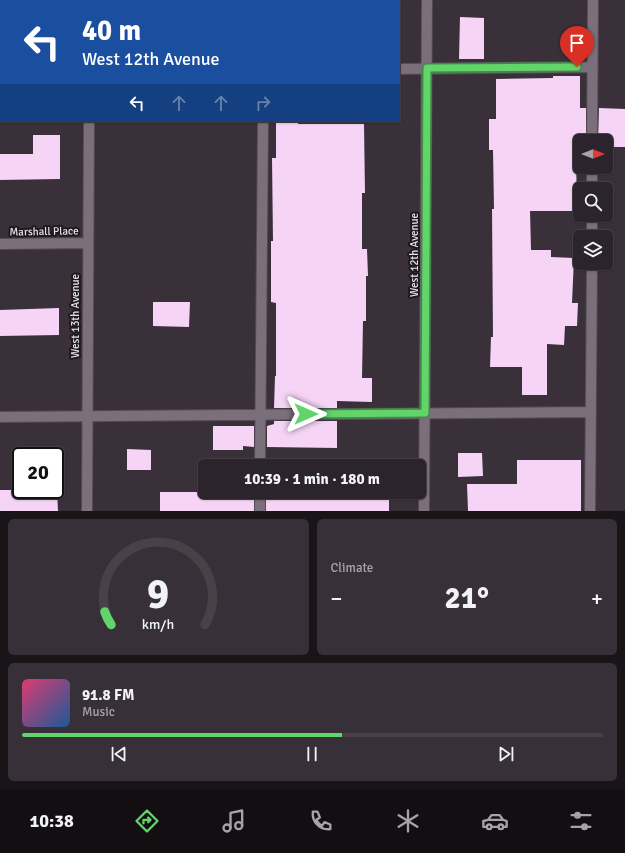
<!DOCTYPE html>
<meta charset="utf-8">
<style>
:root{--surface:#2c242c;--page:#383038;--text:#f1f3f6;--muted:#a6a4a9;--line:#484148;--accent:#61d46a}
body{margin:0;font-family:Signika,sans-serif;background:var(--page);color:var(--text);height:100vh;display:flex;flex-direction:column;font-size:15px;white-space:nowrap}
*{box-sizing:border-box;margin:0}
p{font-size:13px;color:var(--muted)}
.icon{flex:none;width:22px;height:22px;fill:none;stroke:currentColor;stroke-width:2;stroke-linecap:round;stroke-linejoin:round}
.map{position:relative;height:511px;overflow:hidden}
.drawer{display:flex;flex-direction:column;gap:8px;padding:8px;background:#181418;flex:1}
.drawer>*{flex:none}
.top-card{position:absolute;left:0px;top:0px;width:400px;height:122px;box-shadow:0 1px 3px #0004,0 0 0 1px var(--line);background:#1a4fa0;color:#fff;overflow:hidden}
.needle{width:26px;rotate:90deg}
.controls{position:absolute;left:573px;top:134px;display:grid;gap:8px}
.controls a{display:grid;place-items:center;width:40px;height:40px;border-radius:6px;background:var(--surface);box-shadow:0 1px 3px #0004,0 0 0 1px var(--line);font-size:20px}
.speed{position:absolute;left:12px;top:447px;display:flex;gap:8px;font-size:20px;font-weight:700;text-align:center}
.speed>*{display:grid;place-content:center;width:52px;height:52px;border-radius:50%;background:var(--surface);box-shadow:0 1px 3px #0004,0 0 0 1px var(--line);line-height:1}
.speed .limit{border:2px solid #111;border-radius:6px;background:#fff;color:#111}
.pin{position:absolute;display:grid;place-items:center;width:34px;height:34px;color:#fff;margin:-41px -17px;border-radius:50% 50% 50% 0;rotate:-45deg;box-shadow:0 0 4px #0007}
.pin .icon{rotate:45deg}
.me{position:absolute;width:44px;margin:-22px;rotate:90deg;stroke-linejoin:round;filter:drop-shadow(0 0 3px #0008)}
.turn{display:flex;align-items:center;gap:14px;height:84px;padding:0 16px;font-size:18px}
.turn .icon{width:52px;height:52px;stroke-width:2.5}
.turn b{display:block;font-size:28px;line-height:34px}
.lanes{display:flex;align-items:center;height:38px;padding:0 16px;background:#0003;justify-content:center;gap:20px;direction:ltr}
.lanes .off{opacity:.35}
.big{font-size:30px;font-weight:700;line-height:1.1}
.drawer .card{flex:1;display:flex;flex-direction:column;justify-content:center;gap:6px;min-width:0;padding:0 14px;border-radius:6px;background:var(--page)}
.drawer .dial{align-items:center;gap:0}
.dial svg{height:104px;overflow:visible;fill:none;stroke:var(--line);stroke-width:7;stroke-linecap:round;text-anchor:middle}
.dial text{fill:var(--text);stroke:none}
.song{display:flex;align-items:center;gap:12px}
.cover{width:48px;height:48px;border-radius:6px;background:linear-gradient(135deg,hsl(340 70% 55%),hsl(210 70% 35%))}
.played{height:4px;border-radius:2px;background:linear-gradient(90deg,var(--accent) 55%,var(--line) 55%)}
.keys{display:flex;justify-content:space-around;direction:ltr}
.heat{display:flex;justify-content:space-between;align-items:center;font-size:22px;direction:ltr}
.drawer .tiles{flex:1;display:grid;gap:8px;grid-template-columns:1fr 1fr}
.card:last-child{grid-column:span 2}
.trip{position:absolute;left:198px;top:459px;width:228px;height:40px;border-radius:6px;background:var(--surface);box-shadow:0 1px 3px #0004,0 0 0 1px var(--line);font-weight:700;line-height:40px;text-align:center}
.tabs{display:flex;height:64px;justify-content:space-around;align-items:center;background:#120e12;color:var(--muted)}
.tabs .icon{width:28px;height:28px}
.tabs .selected{color:var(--accent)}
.tabs b{font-size:18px;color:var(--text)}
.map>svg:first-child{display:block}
.building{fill:#f5d4f6}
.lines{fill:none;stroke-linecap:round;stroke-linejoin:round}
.lane-casing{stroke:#544c55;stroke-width:12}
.street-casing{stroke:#544c55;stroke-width:12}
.lane{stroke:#7a6f7a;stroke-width:10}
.street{stroke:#7a6f7a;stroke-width:10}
.route-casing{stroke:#3f8a45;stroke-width:10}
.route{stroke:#61d46a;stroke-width:7}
.labels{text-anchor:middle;stroke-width:4;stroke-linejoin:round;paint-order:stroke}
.street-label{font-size:11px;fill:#e7e1e8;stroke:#1e1a1e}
</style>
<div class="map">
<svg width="625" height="511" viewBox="0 0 625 511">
<rect width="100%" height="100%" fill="#3a303a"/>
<path class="building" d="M460,17L484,18V59H459Z
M553,76H580V108H586V141H580V154H576L577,211H530L531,250H551V257L574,258L572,303H578L577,326H565L564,345L547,344V395H522V367H490L491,337H493L492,209H494L493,150H489V119H496V79L553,78Z
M599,108L625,109V147H606V141H598Z
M276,121H298V124H364L365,193H362V249H367L368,276H366V321H363L362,378H372V402L337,401V408H274L275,376H276V303L271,302V241H273L272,158H276Z
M33,135H60V179L0,180V154H33Z
M153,302H190L189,327L153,326Z
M59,308V335L0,336V310Z
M274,421H337V448L267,447V426L274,424Z
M213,426H254V447L243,446V450H213Z
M127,449L151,450V470H127Z
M458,453H482L483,476L458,477Z
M517,460H581V511H468L467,484H517Z
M0,490H57L58,511H0Z
M160,492H254V511H160Z
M266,492H389V511H266Z"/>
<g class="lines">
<g class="lane-casing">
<path id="lane" d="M264,1V0
M399,69L592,67
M0,74H1
M592,141L593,0
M592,189V167
M592,237V215
M0,417L591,412
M260,466L263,121
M260,492V511
M590,511L592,263"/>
</g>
<g class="street-casing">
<path id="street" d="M90,1V0
M0,244L87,243
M87,511L89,121
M424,511L427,0"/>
</g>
<use href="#lane" class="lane"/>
<use href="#street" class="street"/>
</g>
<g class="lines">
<g class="route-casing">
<path id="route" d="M306,414L425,413L427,68L577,67"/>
</g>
<use href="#route" class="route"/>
</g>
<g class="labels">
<g class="street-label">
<text transform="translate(44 231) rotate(-1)" y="4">Marshall Place</text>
<text transform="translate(414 255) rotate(-90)" y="4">West 12th Avenue</text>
<text transform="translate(75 316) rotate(-90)" y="4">West 13th Avenue</text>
</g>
</g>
</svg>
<div class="controls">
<a><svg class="needle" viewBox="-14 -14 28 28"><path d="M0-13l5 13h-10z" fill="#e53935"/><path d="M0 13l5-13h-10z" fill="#a6a4a9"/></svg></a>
<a><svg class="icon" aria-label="search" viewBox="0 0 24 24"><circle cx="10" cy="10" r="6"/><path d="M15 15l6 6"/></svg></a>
<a><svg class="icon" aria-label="layers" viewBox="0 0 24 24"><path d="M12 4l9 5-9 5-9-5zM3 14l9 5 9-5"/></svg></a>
</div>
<div class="speed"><div class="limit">20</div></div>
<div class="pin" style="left:577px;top:67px;background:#d93025"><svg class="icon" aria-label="arrive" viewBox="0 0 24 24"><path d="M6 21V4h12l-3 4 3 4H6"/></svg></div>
<svg class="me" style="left:306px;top:414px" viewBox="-20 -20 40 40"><path d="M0-17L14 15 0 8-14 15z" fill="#61d46a" stroke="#fff" stroke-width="4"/></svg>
<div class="trip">10:39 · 1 min · 180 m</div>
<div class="top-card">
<div class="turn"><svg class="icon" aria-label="left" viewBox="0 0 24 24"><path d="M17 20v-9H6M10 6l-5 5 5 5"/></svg><div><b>40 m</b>West 12th Avenue</div></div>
<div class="lanes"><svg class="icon" aria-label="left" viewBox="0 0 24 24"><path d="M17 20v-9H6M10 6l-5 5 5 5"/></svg><svg class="icon off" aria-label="ahead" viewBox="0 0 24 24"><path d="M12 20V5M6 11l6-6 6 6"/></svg><svg class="icon off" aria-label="ahead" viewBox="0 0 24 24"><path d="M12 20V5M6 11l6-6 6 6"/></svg><svg class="icon off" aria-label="right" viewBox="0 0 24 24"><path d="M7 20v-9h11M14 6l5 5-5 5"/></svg></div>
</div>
</div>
<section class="drawer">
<div class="tiles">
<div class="card dial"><svg viewBox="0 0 100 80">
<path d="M14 69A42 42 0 1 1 86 69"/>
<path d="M14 69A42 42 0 0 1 9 59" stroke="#61d46a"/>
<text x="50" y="56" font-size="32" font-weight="700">9</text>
<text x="50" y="72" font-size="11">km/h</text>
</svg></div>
<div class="card"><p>Climate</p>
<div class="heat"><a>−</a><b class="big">21°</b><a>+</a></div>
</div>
<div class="card">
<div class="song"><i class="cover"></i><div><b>91.8 FM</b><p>Music</p></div></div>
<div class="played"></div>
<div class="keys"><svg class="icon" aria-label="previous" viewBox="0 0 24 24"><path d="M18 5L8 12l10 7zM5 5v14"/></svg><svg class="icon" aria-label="pause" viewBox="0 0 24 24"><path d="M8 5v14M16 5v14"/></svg><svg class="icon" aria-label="next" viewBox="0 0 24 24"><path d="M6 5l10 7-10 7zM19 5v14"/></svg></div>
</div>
</div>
</section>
<nav class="tabs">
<b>10:38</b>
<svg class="icon selected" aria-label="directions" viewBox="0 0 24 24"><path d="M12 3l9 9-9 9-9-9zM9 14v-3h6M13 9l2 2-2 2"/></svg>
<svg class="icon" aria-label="music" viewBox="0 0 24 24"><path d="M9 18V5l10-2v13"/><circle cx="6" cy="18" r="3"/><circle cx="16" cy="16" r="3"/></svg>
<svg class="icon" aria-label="phone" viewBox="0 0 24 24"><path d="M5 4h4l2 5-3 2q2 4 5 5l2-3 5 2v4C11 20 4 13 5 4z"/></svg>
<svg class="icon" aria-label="climate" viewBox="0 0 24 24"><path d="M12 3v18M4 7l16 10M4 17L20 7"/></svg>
<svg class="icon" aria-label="car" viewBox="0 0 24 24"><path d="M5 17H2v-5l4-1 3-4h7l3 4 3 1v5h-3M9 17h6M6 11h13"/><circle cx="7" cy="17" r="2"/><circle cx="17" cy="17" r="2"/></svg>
<svg class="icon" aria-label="filters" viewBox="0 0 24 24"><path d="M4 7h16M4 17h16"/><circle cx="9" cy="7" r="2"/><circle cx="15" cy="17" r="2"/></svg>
</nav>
